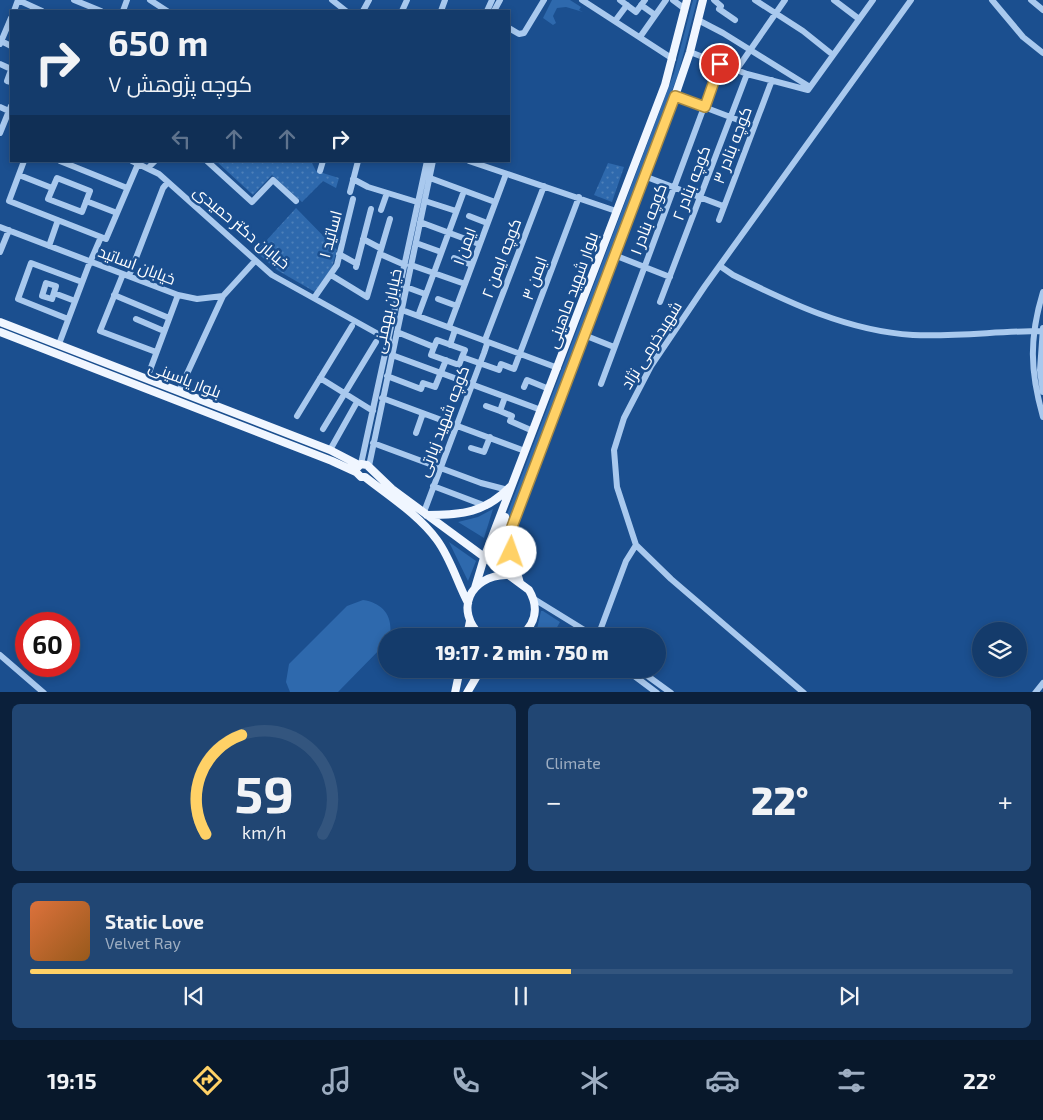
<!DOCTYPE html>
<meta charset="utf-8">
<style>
:root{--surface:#143b6b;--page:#214673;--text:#f1f3f6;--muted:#9dadc1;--line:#33557e;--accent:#ffd166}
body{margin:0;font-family:"Exo 2",Cairo,sans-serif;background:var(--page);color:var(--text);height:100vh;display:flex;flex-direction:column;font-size:19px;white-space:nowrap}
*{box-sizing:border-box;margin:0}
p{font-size:16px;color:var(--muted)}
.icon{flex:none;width:28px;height:28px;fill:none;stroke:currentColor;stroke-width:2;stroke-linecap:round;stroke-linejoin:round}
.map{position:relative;height:692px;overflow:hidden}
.sheet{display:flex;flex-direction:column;gap:12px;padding:12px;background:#0b203b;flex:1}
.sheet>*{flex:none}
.banner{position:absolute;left:10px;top:10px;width:500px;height:152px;border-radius:0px;box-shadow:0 2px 8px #0003,0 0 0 1px var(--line);background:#143b6b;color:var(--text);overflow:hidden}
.tools{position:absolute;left:972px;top:622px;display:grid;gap:10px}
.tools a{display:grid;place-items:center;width:55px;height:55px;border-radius:50%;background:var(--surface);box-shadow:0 2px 8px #0003,0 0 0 1px var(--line);font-size:25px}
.speed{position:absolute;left:15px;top:612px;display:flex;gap:10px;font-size:25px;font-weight:700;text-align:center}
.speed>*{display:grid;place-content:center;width:65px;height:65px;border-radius:50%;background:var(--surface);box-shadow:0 2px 8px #0003,0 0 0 1px var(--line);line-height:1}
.speed .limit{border:8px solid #d22;background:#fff;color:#111}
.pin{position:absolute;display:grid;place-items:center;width:42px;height:42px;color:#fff;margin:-21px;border:2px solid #fff;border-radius:50%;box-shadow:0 1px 5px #0007}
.me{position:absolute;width:55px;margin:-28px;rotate:3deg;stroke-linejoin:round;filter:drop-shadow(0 0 4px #0008)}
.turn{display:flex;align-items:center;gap:18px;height:105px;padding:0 15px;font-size:22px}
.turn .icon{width:65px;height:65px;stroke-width:2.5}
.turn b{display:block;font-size:35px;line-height:42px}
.lanes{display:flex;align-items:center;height:48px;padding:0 15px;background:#0003;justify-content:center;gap:25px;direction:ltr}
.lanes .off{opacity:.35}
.big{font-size:38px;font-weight:800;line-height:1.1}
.sheet .widget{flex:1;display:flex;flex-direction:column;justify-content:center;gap:8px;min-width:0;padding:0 18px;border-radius:8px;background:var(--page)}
.sheet .dial{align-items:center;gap:0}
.dial svg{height:130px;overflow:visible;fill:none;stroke:var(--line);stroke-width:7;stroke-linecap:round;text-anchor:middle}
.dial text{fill:var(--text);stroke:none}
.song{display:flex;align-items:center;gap:15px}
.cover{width:60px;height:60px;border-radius:8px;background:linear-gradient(135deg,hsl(20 70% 55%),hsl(30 70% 35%))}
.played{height:5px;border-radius:2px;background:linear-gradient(90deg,var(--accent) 55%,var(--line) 55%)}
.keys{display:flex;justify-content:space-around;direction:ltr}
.heat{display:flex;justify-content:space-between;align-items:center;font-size:28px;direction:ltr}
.sheet .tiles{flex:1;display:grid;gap:12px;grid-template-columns:1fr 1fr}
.widget:last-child{grid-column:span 2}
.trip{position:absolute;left:378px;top:628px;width:288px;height:50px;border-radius:25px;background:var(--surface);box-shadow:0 2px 8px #0003,0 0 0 1px var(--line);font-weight:800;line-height:50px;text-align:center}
.tabs{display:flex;height:80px;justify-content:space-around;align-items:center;background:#08182b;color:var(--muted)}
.tabs .icon{width:35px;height:35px}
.tabs .on{color:var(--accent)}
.tabs b{font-size:22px;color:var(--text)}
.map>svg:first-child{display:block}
.grass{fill:#2e69ad}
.park{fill:url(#park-dots)}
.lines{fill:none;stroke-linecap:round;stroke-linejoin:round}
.minor{stroke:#a9c9ee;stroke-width:6}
.major{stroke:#f0f6ff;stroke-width:8}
.route-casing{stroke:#a68842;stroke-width:12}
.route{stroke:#ffd166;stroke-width:9}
.labels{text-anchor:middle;stroke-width:5;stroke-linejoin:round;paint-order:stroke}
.street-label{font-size:16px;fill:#fff;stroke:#1b4f8f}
</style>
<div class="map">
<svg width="1043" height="693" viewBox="0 0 1043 693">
<defs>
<pattern id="park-dots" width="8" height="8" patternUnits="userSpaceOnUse" patternTransform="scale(1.25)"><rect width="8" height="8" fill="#2e69ad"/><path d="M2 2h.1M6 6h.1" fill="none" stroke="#4d80b9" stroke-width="1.8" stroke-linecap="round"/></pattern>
</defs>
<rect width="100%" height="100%" fill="#1b4f8f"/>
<path class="grass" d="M552,0H570L581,7L579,10L583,12L566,7L557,8L553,16L556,23L553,25L543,18Z
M693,0H697L678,75L503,535L508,512L674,73Z
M493,509L484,538L458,522L478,517Z
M496,537L500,542L505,541L507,561L491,550Z
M449,542L476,561L468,581Z
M363,600C383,603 393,616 390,636H386V643L338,692H290L286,682L289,664L347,606Z
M541,611H543L560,622L556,629H537Z"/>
<path class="park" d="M216,161H311L316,171L339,178L336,188L323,181L302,202L272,175L253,195Z
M608,163L624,167L612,202L594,195Z
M296,208L337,250L332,267L315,292L277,270L256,252Z"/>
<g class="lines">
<path class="minor" d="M18,0L42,11
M74,0L101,11
M150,0L167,11
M332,0L346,11
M582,0L673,59
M620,0L636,12L645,0
M673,0L685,9
M714,0L721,6L719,9L735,20
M755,0L803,31L833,55
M834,0L859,19
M992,0L1023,37L1043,53
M1031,0L1043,10
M641,5L655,15
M14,11L18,0
M123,11L127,0
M363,11L369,0
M402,11L407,0
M441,11L445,0
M487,11L492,0
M494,11L500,0
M698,20L723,33L810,87
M615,21L627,5
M509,28L519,34L524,33L544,0
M640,37L666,0
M1,41L11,46
M0,44L11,18
M690,52L747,74L808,90L873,0
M0,64L11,69
M737,69L785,0
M11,70L7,81L11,82
M675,96L754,126
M0,107L11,112
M0,133L11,106
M24,161L9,201L101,237
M60,161L127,188
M132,161L159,174L272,275L389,340
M207,161L252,202L273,180L296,201
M469,161L616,211
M148,168L155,161
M320,171L323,161
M19,175L52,188
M644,176L723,206
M57,178L90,191L82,212L48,199Z
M430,178L495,202
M353,179L368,187L417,202
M350,192L358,161
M86,201L117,213
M425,201L456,211
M381,210L387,193
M469,216L487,223
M719,220L772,80
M420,222L479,244
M0,227L178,295L197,299L223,296L255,261
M363,239L380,248
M416,243L441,252
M49,246L58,220
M0,252L9,230
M339,254L357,264
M380,254L405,265
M614,255L670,277
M454,258L472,265
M411,265L465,284
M720,266L733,275C790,303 848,331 913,335C956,337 999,331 1042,331
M356,267L371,209
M123,274L100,331L156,352
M331,275L367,297L390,219
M129,276L163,188L168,182
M46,283L56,286L52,299L42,296Z
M406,287L425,294
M1043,292C1029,338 1030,371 1043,417
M54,293L75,301
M114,295L169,318
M314,298L337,265L353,199
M438,299L457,306
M660,302L747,74
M402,310L558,368
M418,316L464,191
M68,319L18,299L31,263L82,282
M136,319L164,331
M449,327L506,174
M1043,328L1040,370L1043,392
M397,332L434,347L431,355L459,365L462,357L499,370L501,364L514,369L579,197
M584,335L614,347
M59,344L88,267L101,237L106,239L138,164
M450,345L455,330
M434,347L437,340L465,350L462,357
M392,355L541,410
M387,376L421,389L423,383L435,387L446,360
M147,378L178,295
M320,378L373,411
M601,384L720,64
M524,387L527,380L549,389
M179,391L223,296
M382,398L525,451
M486,406L500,411L505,397
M500,411L512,416L510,421L533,431
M297,416L352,326
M323,429L376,342
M416,433L423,413
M373,443L481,483L508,490
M471,448L484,452L490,437
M330,450L357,402
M361,464L427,161
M369,466L433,161
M433,486L486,506
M424,512L484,353L487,344L485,340L544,186
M534,599L594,636
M526,636L559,631L575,636
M598,636L626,561L636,545
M0,655L44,693
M625,669L657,693
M638,669L671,693
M804,693L671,579L636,545L617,487L614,450L624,418L651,366L705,286L911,0
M1035,693L1043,683"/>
<path class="major" d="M0,322L330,450L359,465
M0,332L332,461L356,472L361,477H365C389,496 419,515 437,540C451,559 457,582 468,603
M357,468L361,464L367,465L392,489L529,590C539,607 536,623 521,636
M427,515C462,515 485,513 511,486
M505,517L500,538H503L510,532
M520,583L511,552L510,532L675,96L690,52L703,0
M475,588L484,558L665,85L687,0
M467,636L470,621
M481,636C454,610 470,576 506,575
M455,693L460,669
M467,693L481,669"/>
</g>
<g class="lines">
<g class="route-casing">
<path id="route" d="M511,552L510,532L675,96L705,107L720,64"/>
</g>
<use href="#route" class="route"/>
</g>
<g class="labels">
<g class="street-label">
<text transform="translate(732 145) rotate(-69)" y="6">کوچه بنادر ۳</text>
<text transform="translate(691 183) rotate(-69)" y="6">کوچه بنادر ۲</text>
<text transform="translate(648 219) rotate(-69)" y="6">کوچه بنادر ۱</text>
<text transform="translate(242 227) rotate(40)" y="6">خیابان دکتر حمیدی</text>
<text transform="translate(330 234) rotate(-75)" y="6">اساتید ۱</text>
<text transform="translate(464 246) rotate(-70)" y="6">ایمن ۱</text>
<text transform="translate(501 258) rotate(-69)" y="6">کوچه ایمن ۲</text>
<text transform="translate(137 265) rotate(21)" y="6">خیابان اساتید</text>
<text transform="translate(534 278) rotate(-70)" y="6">ایمن ۳</text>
<text transform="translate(572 290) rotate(-70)" y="6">بلوار شهید ماهینی</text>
<text transform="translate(387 311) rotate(-78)" y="6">خیابان بهمنی</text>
<text transform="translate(651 345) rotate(-58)" y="6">شهیدخرمی نژاد</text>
<text transform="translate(185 379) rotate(21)" y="6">بلوار یاسینی</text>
<text transform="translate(443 421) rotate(-69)" y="6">کوچه شهید زیارتی</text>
</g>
</g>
</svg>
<div class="tools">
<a><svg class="icon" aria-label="layers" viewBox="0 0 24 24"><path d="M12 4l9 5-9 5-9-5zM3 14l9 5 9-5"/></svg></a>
</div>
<div class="speed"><div class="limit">60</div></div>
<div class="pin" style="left:720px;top:64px;background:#d93025"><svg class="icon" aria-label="arrive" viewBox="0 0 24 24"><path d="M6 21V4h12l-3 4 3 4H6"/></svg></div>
<svg class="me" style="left:511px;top:552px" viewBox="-20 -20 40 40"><circle r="19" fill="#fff"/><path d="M0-13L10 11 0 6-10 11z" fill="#ffd166"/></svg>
<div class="trip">19:17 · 2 min · 750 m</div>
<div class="banner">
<div class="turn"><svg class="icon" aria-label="right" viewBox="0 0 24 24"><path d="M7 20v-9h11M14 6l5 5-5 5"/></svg><div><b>650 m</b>کوچه پژوهش ۷</div></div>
<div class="lanes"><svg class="icon off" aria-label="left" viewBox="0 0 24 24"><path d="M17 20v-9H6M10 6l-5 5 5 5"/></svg><svg class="icon off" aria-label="ahead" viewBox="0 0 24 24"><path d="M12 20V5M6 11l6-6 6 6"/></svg><svg class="icon off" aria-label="ahead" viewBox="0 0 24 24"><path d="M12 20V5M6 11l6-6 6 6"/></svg><svg class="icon" aria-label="right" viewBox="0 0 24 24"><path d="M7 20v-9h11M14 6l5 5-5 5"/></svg></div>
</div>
</div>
<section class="sheet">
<div class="tiles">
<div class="widget dial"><svg viewBox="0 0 100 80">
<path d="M14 69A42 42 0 1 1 86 69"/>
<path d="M14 69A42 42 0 0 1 36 8" stroke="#ffd166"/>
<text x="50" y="56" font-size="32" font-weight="700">59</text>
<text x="50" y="72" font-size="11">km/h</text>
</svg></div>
<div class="widget"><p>Climate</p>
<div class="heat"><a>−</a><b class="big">22°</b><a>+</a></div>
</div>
<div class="widget">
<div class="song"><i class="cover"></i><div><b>Static Love</b><p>Velvet Ray</p></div></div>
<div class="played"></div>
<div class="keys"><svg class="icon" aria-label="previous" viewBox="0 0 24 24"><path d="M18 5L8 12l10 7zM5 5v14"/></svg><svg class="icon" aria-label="pause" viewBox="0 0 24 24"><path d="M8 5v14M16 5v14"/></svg><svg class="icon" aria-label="next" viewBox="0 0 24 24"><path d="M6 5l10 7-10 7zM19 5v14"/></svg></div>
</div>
</div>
</section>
<nav class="tabs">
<b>19:15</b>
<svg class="icon on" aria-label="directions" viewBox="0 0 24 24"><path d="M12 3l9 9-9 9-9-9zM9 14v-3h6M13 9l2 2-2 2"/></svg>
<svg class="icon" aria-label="music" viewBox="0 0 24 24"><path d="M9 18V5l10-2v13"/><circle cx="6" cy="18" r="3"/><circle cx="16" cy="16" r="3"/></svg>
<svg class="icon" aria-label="phone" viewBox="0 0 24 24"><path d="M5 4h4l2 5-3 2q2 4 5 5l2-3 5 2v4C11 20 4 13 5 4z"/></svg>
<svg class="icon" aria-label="climate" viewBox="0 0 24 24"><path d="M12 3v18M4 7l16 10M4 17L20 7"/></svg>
<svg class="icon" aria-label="car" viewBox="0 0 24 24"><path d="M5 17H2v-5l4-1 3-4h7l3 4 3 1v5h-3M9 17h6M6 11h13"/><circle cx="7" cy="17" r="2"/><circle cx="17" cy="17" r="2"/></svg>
<svg class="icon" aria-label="filters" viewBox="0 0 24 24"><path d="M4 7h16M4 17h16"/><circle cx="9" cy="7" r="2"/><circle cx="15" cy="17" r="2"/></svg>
<b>22°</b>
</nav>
